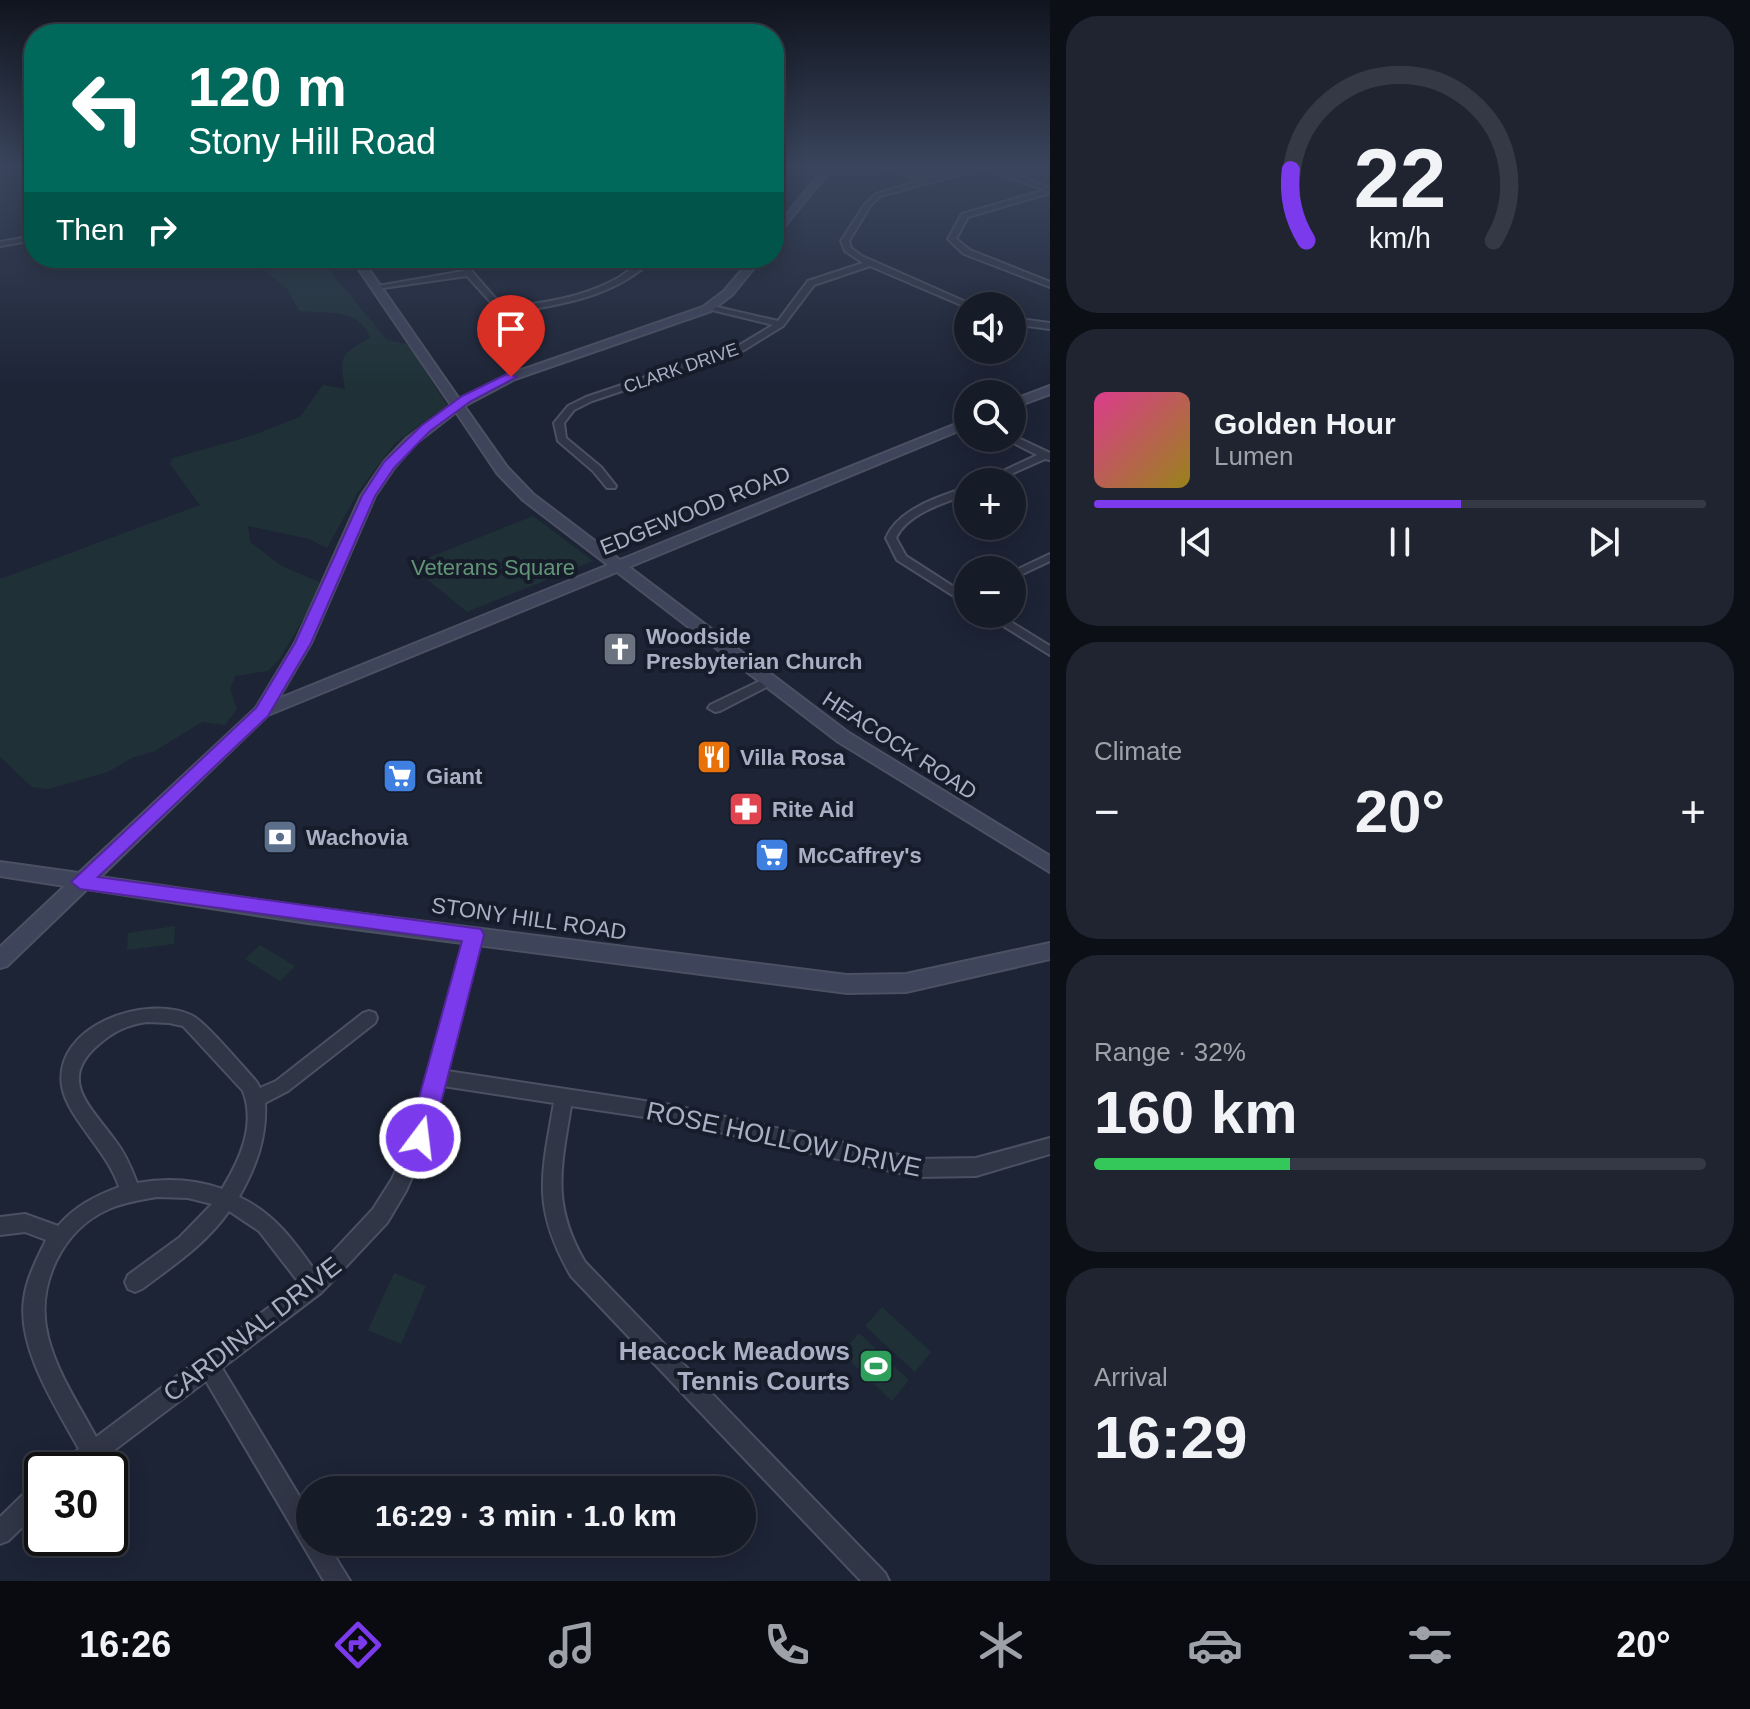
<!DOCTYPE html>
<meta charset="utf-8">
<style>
:root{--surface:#161b28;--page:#1f2430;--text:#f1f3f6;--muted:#9ea1a8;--line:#353945;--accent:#7c3aed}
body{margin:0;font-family:Arial,sans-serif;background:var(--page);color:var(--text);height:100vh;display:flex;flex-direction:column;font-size:30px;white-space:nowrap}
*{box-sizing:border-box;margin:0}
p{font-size:26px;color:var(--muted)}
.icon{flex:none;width:44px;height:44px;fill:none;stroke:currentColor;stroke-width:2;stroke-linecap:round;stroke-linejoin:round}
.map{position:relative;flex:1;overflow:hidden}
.drawer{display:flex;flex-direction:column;gap:16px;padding:16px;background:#0c0f16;width:700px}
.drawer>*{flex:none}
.hud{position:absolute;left:24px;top:24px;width:760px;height:244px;border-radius:32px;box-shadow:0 4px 20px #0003,0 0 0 2px var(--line);background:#00695c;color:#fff;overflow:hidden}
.controls{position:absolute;left:954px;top:292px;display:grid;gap:16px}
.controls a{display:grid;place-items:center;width:72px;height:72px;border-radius:50%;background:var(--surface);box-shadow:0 4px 20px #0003,0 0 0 2px var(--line);font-size:40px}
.speed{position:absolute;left:24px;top:1452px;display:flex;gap:16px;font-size:40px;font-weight:700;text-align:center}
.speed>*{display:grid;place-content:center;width:104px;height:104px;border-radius:50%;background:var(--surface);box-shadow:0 4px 20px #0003,0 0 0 2px var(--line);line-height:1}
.speed .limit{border:4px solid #111;border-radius:12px;background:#fff;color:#111}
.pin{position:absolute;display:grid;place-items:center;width:68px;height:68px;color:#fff;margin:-82px -34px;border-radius:50% 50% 50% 0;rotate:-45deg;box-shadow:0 0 8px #0007}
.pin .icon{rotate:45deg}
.me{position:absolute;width:88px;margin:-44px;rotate:15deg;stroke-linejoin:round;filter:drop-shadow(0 0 6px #0008)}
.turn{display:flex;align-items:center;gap:28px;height:168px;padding:0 32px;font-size:36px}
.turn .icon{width:104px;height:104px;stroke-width:2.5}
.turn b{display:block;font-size:56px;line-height:68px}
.then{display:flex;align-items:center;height:76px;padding:0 32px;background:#0003;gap:16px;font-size:30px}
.big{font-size:60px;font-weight:800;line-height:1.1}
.drawer .tile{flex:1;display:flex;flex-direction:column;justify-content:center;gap:12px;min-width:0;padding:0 28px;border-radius:32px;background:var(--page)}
.drawer .dial{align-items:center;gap:0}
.dial svg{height:208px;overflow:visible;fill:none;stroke:var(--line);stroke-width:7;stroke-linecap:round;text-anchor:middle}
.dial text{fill:var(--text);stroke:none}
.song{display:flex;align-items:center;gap:24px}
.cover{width:96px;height:96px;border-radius:12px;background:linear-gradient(135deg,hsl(330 70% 55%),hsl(50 70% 35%))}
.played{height:8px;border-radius:4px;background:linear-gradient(90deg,var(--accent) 60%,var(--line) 60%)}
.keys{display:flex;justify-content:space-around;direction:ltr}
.heat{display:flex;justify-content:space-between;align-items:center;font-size:44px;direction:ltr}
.charge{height:12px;border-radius:6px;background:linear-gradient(90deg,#34c759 32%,var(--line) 0)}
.trip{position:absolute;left:296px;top:1476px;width:460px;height:80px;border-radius:40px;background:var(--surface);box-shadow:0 4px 20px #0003,0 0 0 2px var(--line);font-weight:800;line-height:80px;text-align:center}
.tab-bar{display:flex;height:128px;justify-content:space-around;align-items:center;background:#090b10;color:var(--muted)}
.tab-bar .icon{width:56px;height:56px}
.tab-bar .active{color:var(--accent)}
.tab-bar b{font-size:36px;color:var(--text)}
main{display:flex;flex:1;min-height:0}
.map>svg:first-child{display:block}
.green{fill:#1f3137}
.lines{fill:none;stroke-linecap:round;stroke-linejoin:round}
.street-casing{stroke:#4b5162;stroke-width:4}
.secondary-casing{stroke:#4b5162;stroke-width:4}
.street{fill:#313647;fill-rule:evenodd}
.secondary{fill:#3e445a;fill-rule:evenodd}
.route{fill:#7c3aed;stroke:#51269a;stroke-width:2}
.labels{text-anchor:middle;stroke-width:8;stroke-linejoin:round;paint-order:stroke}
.far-street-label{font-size:18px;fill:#aab0c4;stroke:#171c2b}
.street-label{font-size:22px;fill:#aab0c4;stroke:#171c2b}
.park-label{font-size:22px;fill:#619575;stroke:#171c2b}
.poi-label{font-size:22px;font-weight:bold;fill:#aab0c4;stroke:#171c2b;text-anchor:start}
.near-street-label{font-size:26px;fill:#aab0c4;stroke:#171c2b}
.near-poi-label{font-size:26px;font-weight:bold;fill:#aab0c4;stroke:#171c2b;text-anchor:end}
</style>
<main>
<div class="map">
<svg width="1050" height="1581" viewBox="0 0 1050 1581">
<rect width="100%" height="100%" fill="#1d2436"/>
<path class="green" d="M249,258H326L327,267L387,340L407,344L411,349L447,405L395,443L358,492L327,548L309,539L248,526L250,542L280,565L319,582L315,599L279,660L268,671L235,676L230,689L237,709L225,725L202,722L155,751L132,758L108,772L48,789L32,787L0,757V579L200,505L170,464L173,458L251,436L300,417L323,385L345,389C340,358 339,354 370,338C360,307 324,314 299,311L288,290Z
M533,516L593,561L467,612L410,565Z
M175,926L174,944L127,950L128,933Z
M260,945L295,966L280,981L245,959Z
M394,1273L426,1286L401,1344L368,1330Z
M882,1307L931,1352L915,1372L865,1326Z
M859,1333L909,1380L892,1401L842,1353Z"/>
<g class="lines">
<g class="street-casing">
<path id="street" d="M883,166H892L927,179L977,166H990L1050,188V193L968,217L956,239L970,250L1050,282V287L964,254L948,239L962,214L1045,190L984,168L880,196L870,206L849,241L851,248L862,256L975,306L968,308L870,266L814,285L783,326L744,350L592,401L574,410L564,423L566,438L601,467L616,486L615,488H607L593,471L558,441L554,423L568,406L586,397L738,346L773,325L708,309V305L778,321L808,281L863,263L845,251L841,241L865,204L876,194L920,181Z
M34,236V240L0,246V242Z
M452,258H460L504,308C542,303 582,298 616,279C628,273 640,258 654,258C616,297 559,305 508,313L522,329L518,332L467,276L376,289L372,287L464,271Z
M1012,318L1050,323V329L1012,324Z
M1012,435L1050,453V460L1045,459L993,482H980L1037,455L1008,440L1006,438H1012Z
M968,487V494C945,503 907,513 896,538L906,556L968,596V605L897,560L886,538C898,509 940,496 968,487Z
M1050,554V561L1012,579V572Z
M984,614H998L1050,646V655Z
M768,677L774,681L772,684L720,711L715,712L708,708L710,705Z
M474,929L480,931L482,935L447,1071L671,1105L917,1159L976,1158L1050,1138V1154L976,1176L917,1177L671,1121L571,1106C561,1168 551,1204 585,1262L885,1573L889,1581H861L571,1276C532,1208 541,1177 554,1103L443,1086L429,1138L406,1191L387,1223L321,1293L222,1368L310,1514V1542H326L350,1581H324L206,1381L88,1470H59L62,1462L79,1449C56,1407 17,1349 24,1299C27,1277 37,1259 46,1240L25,1232L0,1235V1217L25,1214L58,1226C75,1206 95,1196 119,1187C108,1151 67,1118 62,1086C53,1026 145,994 191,1015C205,1021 243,1067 256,1081L260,1088L276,1081L363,1013L369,1011L375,1013L377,1018L375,1023L288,1091L265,1103C267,1137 256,1167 239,1197C273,1212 294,1241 315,1271L373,1209L392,1179L411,1138L466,935L468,931ZM147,1022L169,1023L183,1026L243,1091C256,1125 240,1160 222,1189C194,1179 166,1178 137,1183C131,1167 125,1153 114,1139C91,1107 57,1080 98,1045C113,1032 126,1025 147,1022ZM157,1197L188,1198L212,1204L180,1237L128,1275L125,1282L128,1289L135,1292L142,1289C174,1265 206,1244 229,1211L259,1231L300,1284L96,1437C79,1405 57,1373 48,1337C35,1287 61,1230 109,1209C125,1202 140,1200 157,1197Z
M42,1481V1508L8,1541L0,1544V1517L34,1484Z"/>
</g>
<g class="secondary-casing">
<path id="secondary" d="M826,166H834L774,239V230Z
M351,258H361L459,399L507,375L703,307L724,291L752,258H762L732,295L711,311L515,379L464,406L507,467L533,494L620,560L968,419V427L629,567L849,733L1050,856V872L837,741L617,572L268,715L100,877L308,907L847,975L906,974L1050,943V959L906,992L847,993L308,923L87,889L7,966L0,968V947L65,886L0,876V862L79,873L256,708L295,643L361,496L384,462L407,438L451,405ZM456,412L497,473L523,500L608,565L278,699L311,643L375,496L394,468L415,444Z
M1050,386V394L1012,408V400Z"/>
</g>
<use href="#street" class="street"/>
<use href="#secondary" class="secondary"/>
</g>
<linearGradient id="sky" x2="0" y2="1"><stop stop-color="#10141e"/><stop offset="0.43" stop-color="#3a455d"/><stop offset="1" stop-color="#3a455d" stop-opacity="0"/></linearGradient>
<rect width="1050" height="387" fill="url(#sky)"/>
<path class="route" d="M507,374L517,377L471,401L430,431L394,468L375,496L311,643L268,716L98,877L481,929L484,935L432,1138L428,1145L420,1149L411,1145L408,1138L462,941L80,889L71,882L256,708L295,643L362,496L384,462L421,426L462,396Z"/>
<defs>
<g id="church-square" transform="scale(1.8)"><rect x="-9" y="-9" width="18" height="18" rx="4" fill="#6b7280" stroke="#171c2b"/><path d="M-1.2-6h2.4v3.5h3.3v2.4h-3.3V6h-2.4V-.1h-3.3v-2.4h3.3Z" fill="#fff"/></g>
<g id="restaurant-square" transform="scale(1.8)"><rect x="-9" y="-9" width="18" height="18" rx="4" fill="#e8710a" stroke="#171c2b"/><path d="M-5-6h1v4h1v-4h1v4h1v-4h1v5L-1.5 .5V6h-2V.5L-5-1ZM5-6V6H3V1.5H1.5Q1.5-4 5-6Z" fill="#fff"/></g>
<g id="supermarket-square" transform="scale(1.8)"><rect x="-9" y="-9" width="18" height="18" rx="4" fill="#3f7fe0" stroke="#171c2b"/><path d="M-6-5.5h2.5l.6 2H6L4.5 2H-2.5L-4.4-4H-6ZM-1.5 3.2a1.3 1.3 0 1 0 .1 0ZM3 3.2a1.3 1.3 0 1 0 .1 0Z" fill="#fff"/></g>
<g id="pharmacy-square" transform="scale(1.8)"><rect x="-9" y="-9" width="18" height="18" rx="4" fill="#e0444e" stroke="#171c2b"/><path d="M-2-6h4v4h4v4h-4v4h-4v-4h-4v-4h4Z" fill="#fff"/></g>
<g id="bank-square" transform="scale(1.8)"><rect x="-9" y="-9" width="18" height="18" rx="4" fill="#5c6f8a" stroke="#171c2b"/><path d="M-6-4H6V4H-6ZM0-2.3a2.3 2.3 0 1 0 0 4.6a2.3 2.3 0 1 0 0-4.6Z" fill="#fff"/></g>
<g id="stadium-square" transform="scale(1.8)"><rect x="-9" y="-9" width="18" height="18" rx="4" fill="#2e9e5b" stroke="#171c2b"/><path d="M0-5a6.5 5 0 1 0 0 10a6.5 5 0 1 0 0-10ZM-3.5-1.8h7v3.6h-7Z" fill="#fff"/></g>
</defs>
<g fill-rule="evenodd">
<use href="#church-square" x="620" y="649"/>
<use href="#restaurant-square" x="714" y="757"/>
<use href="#supermarket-square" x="400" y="776"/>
<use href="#pharmacy-square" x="746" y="809"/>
<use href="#bank-square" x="280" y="837"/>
<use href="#supermarket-square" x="772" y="855"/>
<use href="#stadium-square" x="876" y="1366"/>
</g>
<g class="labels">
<g class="far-street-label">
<text transform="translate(681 368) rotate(-19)" y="6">CLARK DRIVE</text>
</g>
<g class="street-label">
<text transform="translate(695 510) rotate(-22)" y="8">EDGEWOOD ROAD</text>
<text transform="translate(900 745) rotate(33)" y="8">HEACOCK ROAD</text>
<text transform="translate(529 918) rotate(8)" y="8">STONY HILL ROAD</text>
</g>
<g class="park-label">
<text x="493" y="575">Veterans Square</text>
</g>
<g class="poi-label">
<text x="646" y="644">Woodside<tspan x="646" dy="25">Presbyterian Church</tspan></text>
<text x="740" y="765">Villa Rosa</text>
<text x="426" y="784">Giant</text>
<text x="772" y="817">Rite Aid</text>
<text x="306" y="845">Wachovia</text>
<text x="798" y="863">McCaffrey's</text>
</g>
<g class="near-street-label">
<text transform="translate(784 1139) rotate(12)" y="9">ROSE HOLLOW DRIVE</text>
<text transform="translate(252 1329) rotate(-38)" y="9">CARDINAL DRIVE</text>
</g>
<g class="near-poi-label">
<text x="850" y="1360">Heacock Meadows<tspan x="850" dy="30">Tennis Courts</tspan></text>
</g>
</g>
</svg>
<div class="controls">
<a><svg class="icon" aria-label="sound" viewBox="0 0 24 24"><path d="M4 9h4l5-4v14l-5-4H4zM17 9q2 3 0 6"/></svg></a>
<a><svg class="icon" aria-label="search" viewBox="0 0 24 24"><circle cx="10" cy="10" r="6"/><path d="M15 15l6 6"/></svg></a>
<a>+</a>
<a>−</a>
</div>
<div class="speed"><div class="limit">30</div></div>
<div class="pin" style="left:511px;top:377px;background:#d93025"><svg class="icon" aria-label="arrive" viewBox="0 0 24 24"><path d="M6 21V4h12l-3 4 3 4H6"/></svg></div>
<svg class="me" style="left:420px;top:1138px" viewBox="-20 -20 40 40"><circle r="17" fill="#7c3aed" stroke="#fff" stroke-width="3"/><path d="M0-11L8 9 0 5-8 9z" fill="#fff"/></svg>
<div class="trip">16:29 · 3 min · 1.0 km</div>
<div class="hud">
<div class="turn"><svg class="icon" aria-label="left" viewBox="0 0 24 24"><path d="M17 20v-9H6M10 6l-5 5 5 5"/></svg><div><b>120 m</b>Stony Hill Road</div></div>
<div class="then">Then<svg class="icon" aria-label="right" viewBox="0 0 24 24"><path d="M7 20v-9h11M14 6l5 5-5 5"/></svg></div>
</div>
</div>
<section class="drawer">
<div class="tile dial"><svg viewBox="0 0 100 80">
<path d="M14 69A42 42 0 1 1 86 69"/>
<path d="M14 69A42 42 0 0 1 8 42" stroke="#7c3aed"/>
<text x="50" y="56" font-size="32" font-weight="700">22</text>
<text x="50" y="72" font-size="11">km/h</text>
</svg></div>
<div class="tile">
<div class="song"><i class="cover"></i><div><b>Golden Hour</b><p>Lumen</p></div></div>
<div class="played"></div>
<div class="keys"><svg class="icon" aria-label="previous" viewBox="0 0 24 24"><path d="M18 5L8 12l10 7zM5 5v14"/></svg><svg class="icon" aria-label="pause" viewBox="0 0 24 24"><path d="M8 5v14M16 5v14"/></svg><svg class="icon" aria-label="next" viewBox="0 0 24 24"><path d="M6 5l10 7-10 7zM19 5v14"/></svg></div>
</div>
<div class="tile"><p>Climate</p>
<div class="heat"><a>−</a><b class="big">20°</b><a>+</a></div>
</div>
<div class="tile"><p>Range · 32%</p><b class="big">160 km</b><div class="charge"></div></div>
<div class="tile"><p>Arrival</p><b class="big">16:29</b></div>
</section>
</main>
<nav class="tab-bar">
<b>16:26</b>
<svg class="icon active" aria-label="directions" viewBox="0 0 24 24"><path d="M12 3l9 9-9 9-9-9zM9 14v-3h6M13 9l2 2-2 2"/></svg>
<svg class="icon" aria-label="music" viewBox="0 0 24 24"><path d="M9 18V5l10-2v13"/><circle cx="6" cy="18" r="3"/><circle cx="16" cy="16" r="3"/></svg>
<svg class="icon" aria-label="phone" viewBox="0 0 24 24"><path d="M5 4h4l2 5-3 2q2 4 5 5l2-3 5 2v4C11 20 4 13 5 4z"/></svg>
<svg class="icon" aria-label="climate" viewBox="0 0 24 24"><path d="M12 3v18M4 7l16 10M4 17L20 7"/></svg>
<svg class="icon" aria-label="car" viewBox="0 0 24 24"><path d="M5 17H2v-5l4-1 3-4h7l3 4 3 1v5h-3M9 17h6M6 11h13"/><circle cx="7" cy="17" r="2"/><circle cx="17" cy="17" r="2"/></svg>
<svg class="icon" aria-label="filters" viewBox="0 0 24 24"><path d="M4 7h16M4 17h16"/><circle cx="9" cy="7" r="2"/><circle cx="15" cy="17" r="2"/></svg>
<b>20°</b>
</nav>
